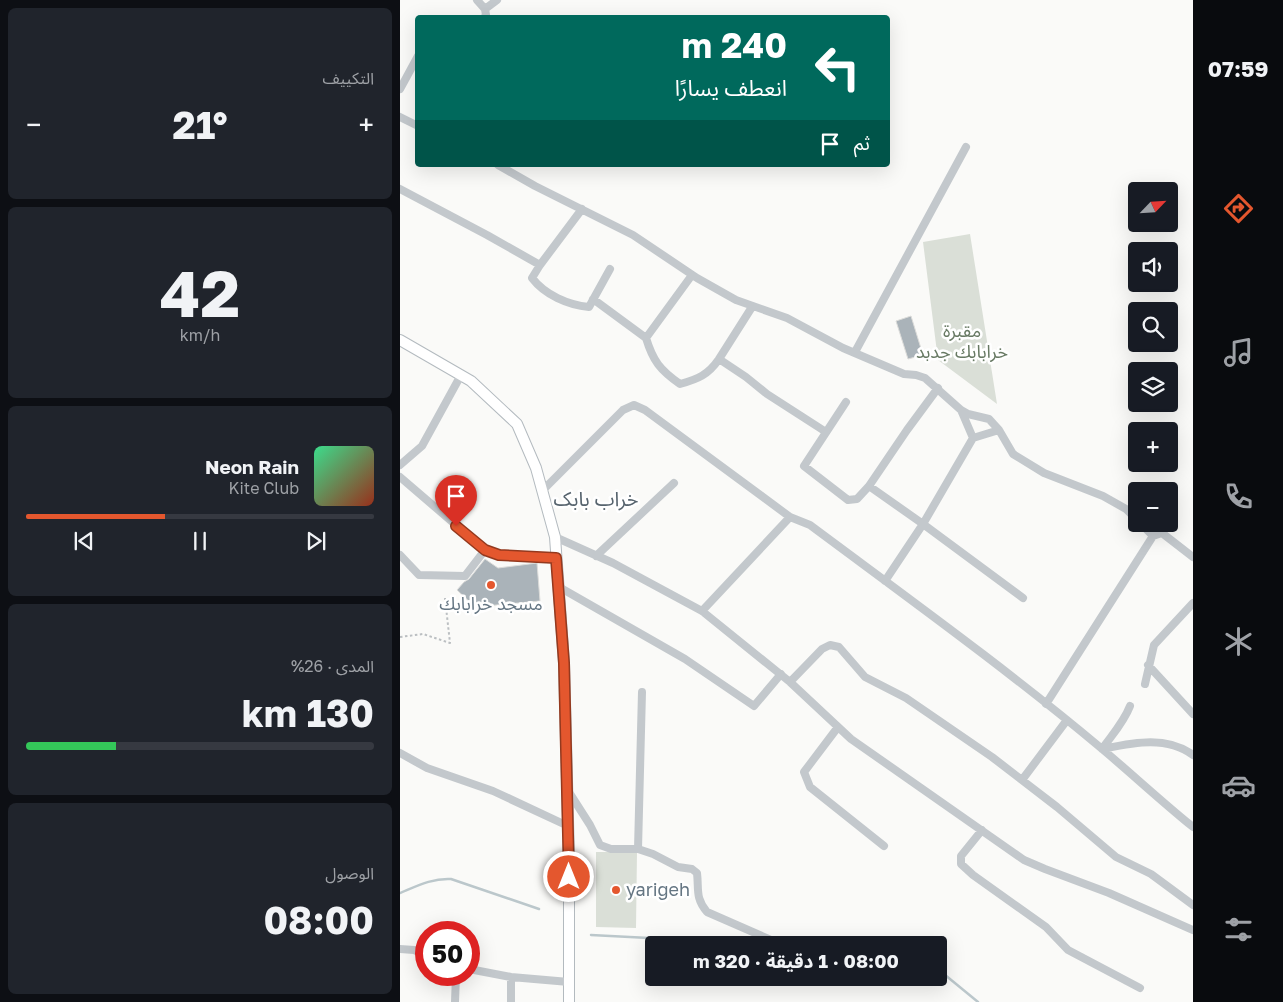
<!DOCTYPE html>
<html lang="ar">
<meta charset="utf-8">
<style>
:root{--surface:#171b24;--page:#20242c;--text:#f1f3f6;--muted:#9ea1a6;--line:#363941;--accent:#e4572e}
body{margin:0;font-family:"Golos Text","Noto Sans Arabic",sans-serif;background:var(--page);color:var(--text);direction:rtl;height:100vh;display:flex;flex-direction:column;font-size:19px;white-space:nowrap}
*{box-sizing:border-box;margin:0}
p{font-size:16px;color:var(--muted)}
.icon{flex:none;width:28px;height:28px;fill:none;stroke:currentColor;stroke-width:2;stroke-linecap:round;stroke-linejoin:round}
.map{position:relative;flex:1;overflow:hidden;direction:ltr}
.drawer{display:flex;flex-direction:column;gap:8px;padding:8px;background:#0d0f14;width:400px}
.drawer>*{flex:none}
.top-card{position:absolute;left:15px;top:15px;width:475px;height:152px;border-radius:5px;box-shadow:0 5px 20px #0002;direction:rtl;background:#00695c;color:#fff;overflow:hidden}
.needle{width:32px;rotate:65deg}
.fabs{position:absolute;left:728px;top:182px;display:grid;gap:10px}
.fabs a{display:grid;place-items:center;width:50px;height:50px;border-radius:5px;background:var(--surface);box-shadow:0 5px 20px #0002;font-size:25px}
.speed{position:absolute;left:15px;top:921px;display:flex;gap:10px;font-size:25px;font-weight:700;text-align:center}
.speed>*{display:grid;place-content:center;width:65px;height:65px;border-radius:50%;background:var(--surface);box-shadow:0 5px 20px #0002;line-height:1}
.speed .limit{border:8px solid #d22;background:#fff;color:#111}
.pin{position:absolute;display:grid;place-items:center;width:42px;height:42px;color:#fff;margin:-51px -21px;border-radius:50% 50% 50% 0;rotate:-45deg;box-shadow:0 0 5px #0007}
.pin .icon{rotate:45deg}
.me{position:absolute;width:55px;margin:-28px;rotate:0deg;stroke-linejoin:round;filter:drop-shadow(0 0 4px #0008)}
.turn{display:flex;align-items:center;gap:18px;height:105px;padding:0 20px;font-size:22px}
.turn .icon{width:65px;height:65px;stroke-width:2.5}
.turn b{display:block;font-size:35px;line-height:42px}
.then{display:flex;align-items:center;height:48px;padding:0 20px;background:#0003;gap:10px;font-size:19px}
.big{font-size:38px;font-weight:700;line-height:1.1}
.drawer .card{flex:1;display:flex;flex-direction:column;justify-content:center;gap:8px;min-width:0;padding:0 18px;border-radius:8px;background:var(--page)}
.drawer .dial{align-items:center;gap:0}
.dial b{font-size:65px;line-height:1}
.song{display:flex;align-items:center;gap:15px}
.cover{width:60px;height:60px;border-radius:8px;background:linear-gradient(135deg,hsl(150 70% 55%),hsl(10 70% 35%))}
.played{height:5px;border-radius:2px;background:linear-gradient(90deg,var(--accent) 40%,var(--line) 40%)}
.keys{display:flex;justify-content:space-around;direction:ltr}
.heat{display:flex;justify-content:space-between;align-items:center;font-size:28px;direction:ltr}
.charge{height:8px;border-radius:4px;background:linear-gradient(90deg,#34c759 26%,var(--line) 0)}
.trip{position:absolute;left:245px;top:936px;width:302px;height:50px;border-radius:5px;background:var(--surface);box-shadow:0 5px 20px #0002;font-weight:700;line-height:50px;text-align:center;direction:rtl}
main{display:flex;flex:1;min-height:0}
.dock{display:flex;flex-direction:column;width:90px;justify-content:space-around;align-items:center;background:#090b0e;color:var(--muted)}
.dock .icon{width:35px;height:35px}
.dock .selected{color:var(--accent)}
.dock b{font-size:22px;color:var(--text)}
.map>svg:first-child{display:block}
.green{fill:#dadfd7}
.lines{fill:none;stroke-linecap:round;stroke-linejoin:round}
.stream{stroke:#bbc7cb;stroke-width:2.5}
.building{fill:#aab3b9;stroke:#dcdcda}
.secondary-casing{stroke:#b3babf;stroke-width:12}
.path{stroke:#bbbfc2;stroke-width:2;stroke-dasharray:2.5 2.5;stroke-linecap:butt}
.minor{stroke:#c3c8cc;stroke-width:8}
.secondary{stroke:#fff;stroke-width:10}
.route-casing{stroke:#94391e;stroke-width:12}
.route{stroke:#e4572e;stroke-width:9}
.poi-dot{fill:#e4572e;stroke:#fff;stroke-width:2}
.labels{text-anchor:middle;stroke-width:5;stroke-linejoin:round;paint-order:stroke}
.park-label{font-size:18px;fill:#687a64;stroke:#fff}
.poi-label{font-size:18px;fill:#657683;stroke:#fff}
.quarter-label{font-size:20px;fill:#57646e;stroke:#fff}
</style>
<main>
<nav class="dock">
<b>07:59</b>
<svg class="icon selected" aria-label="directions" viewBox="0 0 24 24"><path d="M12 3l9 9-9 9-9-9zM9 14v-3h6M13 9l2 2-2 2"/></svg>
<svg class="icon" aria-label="music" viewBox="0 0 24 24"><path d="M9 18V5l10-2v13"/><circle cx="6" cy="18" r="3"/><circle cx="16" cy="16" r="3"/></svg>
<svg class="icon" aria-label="phone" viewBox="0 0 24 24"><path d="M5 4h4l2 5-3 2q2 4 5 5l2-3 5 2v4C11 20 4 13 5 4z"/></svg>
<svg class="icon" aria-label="climate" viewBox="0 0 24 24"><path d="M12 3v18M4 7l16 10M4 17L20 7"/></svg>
<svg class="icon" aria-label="car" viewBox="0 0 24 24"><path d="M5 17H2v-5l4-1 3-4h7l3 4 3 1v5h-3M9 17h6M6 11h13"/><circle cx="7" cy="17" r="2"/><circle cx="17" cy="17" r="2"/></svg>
<svg class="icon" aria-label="filters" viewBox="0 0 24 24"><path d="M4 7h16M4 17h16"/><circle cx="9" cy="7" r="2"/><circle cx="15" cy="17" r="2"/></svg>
</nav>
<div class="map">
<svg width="793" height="1002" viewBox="0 0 793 1002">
<rect width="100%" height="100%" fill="#fafaf8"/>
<path class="green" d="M570,234L597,404L538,360L523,242Z
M196,852H237L236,928L196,927Z"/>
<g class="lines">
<path class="stream" d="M0,893C17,886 32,878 51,879L139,909
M191,935L249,938L264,945
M456,945L470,941L497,945
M539,970L578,1002"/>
</g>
<path class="building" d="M511,316L523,355L508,359L496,321Z
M85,559L98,568L137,563L140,601L75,607L57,590L64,582L69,579Z"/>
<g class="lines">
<g class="secondary-casing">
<path id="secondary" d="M0,340L71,381L117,424L136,468L155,537L164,663L169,859V1002"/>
</g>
<path class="path" d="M0,637L23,634L50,643L45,598"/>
<path class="minor" d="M77,0L85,9L86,15L84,18
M85,9L97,0
M0,89L18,56
M0,117L18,126
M98,165L135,186L233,235L297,278L336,300L387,318L443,348L504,374L516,375L525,378L561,410L568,414L589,419L599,430L613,454L644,473L703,496L726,509L736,519
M0,189L87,235L140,265L182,209
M140,265L132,278C145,295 168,305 189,307L210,269
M292,275L246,338C253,361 260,370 280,384C298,379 308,375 319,359L346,377L367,394L426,432
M193,299L246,338
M455,352L566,147
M319,359L352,307
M446,402L404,466L448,500L457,499L469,486
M561,410L573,438
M599,430L573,438L523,524L623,598
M0,465L22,446L61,375
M0,477L85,550L99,555L156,558
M142,491L223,410L234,405L245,410L390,517L410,525C508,598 608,670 701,748C732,774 762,802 793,827
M741,524L753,536
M155,537L213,563L302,611L390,682L451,739L624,860L645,869L709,893L793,930
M0,555L19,575L65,576L85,550
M196,556L274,483
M485,581L523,524L469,486L507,430L538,388
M159,587L285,659L354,706L381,674
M302,611L390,517
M748,665L793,714
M390,682L422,649L430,645L439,647L465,677L506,698L592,757L657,807L716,857L751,874L793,905
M745,684L754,645L793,603
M646,704L753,536L762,533L793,557
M730,706C724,722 712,735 702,749C732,743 766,735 793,755
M438,727L404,772L410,787L484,846
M0,753L27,768L93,791L168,826
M622,780L667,720
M167,789L190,825L200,845L211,849H238L253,854L278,867L292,869L297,873C299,889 295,898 307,912L380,944
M582,830L561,856V864L573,875L646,927L668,950L740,988
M238,849L242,692
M0,949L14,950L26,955
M69,969L111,977L169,982
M55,1002L56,975
M111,1002V977"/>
<use href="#secondary" class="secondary"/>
</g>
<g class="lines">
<g class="route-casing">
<path id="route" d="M56,526L85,550L99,555L156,558L164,663L169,877"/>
</g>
<use href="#route" class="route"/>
</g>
<g class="poi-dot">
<circle cx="91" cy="585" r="5"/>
<circle cx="216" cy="890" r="5"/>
</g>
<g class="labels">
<g class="park-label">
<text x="562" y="337">مقبرة<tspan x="562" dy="21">خرابابك جدبد</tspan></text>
</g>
<g class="poi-label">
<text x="91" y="610">مسجد خرابابك</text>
<text x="226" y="896" text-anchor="start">yarigeh</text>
</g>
<g class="quarter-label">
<text x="196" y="506">خراب بابک</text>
</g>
</g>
</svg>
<div class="fabs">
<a><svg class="needle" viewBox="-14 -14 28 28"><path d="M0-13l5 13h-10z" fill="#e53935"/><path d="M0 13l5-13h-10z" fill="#9ea1a6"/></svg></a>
<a><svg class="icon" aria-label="sound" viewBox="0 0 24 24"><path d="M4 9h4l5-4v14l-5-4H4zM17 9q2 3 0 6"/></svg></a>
<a><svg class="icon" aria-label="search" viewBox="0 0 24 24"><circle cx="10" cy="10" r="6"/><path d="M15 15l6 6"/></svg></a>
<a><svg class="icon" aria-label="layers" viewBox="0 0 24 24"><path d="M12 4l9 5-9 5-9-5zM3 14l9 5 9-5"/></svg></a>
<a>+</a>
<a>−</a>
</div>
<div class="speed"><div class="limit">50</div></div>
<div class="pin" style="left:56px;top:526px;background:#d93025"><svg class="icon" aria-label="arrive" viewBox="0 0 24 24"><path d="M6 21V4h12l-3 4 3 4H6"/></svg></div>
<svg class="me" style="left:169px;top:877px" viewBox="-20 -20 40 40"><circle r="17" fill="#e4572e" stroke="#fff" stroke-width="3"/><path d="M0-11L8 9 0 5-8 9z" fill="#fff"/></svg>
<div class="trip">08:00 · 1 دقيقة · 320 m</div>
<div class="top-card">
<div class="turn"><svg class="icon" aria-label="left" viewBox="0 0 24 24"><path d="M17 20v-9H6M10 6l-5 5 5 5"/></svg><div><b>240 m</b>انعطف يسارًا</div></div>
<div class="then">ثم<svg class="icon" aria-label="arrive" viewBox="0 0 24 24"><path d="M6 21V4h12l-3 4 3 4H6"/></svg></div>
</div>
</div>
<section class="drawer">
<div class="card"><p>التكييف</p>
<div class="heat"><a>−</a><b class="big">21°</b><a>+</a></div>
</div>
<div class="card dial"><b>42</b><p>km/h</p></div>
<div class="card">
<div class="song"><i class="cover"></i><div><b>Neon Rain</b><p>Kite Club</p></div></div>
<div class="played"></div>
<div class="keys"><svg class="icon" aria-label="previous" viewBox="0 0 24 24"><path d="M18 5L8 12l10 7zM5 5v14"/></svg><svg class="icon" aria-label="pause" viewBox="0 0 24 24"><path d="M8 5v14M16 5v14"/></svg><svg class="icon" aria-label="next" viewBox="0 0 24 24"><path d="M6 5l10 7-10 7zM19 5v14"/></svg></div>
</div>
<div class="card"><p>المدى · 26%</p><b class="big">130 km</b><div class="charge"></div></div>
<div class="card"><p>الوصول</p><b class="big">08:00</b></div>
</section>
</main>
